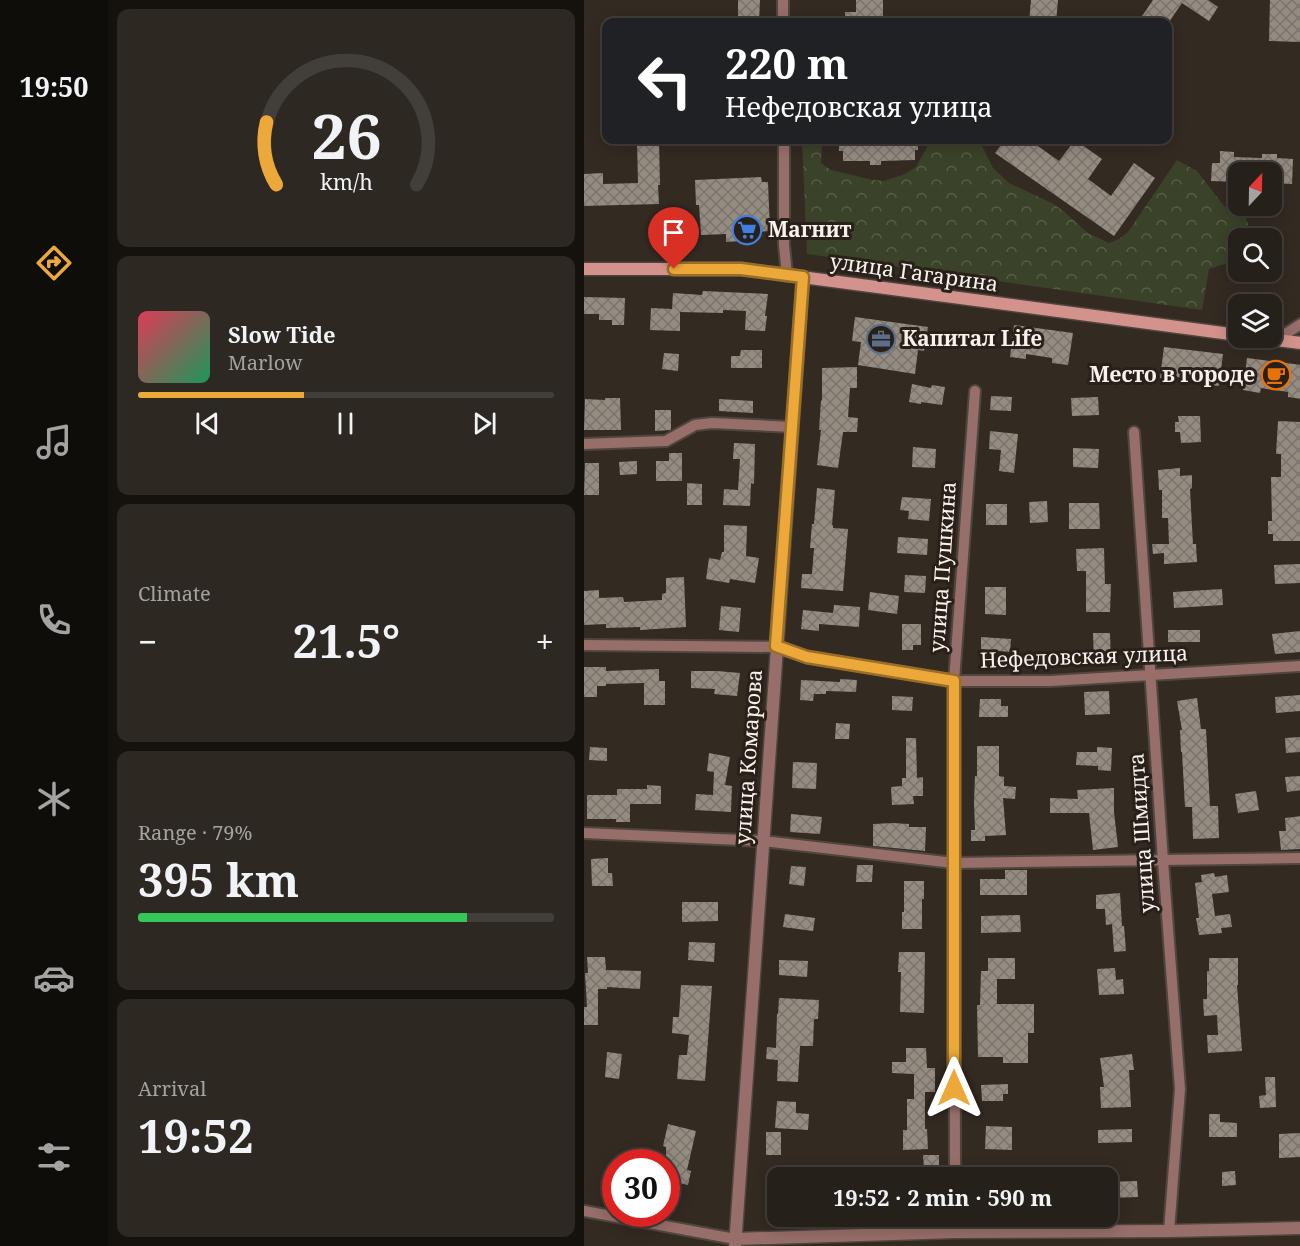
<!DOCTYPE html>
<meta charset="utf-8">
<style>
:root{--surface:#26201a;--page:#2e2823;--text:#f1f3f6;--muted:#a4a3a2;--line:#423e39;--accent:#eca93a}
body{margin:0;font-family:"Noto Serif",serif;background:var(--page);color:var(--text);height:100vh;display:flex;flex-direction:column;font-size:22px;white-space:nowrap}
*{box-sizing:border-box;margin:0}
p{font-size:20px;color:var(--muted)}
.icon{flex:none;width:33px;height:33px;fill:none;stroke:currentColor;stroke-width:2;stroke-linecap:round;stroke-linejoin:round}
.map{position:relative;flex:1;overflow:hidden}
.side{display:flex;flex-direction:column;gap:9px;padding:9px;background:#15120e;width:476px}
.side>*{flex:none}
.guide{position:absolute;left:18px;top:18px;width:570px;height:126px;border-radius:12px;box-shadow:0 3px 15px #0003,0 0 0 2px var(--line);background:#202124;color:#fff;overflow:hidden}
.needle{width:39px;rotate:22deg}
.fabs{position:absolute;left:644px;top:162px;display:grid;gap:12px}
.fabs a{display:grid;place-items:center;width:54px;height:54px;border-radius:12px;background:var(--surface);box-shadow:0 3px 15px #0003,0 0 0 2px var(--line);font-size:30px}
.speed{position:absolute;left:18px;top:1149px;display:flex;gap:12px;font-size:30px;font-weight:700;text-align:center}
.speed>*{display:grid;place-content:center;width:78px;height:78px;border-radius:50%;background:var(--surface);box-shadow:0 3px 15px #0003,0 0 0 2px var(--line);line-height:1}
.speed .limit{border:9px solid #d22;background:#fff;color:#111}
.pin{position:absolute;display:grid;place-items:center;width:51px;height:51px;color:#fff;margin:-62px -26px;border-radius:50% 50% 50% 0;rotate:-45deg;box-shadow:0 0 6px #0007}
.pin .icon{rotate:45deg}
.me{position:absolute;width:66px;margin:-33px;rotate:0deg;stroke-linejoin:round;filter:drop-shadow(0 0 4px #0008)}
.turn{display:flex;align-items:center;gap:21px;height:126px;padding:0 24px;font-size:27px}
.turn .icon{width:78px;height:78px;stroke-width:2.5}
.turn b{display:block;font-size:42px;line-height:51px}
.big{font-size:45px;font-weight:700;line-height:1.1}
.side .card{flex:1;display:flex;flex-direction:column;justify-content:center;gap:9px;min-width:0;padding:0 21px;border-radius:12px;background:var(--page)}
.side .dial{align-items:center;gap:0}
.dial svg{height:156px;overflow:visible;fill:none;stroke:var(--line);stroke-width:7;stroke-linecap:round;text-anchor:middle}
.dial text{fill:var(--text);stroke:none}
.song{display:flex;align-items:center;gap:18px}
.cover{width:72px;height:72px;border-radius:9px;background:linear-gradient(135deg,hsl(350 70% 55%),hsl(150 70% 35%))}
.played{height:6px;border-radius:3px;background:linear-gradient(90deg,var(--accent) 40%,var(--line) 40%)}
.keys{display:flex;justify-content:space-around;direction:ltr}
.heat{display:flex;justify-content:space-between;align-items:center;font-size:33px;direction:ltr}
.charge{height:9px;border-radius:4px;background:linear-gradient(90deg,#34c759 79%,var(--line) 0)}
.trip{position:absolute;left:183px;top:1167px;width:351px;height:60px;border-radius:12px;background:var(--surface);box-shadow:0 3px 15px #0003,0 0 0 2px var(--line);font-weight:700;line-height:60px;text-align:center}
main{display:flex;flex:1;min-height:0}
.dock{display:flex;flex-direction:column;width:108px;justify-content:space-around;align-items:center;background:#0f0d0a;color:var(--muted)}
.dock .icon{width:42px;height:42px}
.dock .active{color:var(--accent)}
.dock b{font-size:27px;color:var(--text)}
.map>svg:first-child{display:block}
.forest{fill:url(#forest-crowns)}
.building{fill:url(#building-cross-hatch)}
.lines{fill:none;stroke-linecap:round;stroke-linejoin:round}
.minor-casing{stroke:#4f463e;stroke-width:14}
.tertiary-casing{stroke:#4f463e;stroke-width:15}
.secondary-casing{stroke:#4f463e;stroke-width:15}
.minor{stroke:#976e69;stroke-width:10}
.tertiary{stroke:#976e69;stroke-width:12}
.secondary{stroke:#d4928c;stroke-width:12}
.route-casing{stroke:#996e26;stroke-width:15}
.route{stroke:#eca93a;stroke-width:10}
.labels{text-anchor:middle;stroke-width:6;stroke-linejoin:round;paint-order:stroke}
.poi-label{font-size:21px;font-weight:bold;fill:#f8f2ed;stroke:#292019;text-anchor:start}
.street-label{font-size:21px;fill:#f8f2ed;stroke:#292019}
</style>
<main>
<nav class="dock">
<b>19:50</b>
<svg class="icon active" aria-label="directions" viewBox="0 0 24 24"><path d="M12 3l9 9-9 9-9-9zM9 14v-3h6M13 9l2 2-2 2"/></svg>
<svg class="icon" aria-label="music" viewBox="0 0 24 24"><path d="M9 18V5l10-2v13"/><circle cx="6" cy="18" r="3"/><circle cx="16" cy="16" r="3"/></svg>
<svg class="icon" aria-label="phone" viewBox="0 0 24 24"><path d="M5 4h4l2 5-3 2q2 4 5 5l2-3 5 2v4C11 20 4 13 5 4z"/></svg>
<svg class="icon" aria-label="climate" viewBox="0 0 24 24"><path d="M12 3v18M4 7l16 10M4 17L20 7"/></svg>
<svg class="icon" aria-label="car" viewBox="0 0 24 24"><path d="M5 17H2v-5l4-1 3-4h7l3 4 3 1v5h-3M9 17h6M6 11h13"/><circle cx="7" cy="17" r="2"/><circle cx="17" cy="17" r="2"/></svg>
<svg class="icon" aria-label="filters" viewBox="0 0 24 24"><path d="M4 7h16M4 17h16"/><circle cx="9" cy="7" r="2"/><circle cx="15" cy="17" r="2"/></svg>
</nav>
<section class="side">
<div class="card dial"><svg viewBox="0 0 100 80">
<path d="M14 69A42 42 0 1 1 86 69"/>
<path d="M14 69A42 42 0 0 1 9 37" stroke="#eca93a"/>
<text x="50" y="56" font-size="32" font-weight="700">26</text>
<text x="50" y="72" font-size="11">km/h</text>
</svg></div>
<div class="card">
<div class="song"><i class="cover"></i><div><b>Slow Tide</b><p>Marlow</p></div></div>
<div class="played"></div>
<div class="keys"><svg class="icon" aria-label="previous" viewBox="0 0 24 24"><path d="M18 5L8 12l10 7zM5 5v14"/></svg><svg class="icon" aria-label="pause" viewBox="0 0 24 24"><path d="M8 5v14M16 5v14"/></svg><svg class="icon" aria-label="next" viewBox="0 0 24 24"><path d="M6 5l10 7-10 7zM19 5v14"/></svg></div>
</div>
<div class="card"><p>Climate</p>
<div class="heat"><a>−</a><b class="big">21.5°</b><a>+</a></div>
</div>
<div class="card"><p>Range · 79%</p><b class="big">395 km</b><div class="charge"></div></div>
<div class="card"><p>Arrival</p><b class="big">19:52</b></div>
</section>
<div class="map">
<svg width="717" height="1246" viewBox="0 0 717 1246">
<defs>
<pattern id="forest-crowns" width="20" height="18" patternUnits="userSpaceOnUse" patternTransform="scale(1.5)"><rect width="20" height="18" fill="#3a4229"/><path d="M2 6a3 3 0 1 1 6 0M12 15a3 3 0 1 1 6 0" fill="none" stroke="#575e48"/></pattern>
<pattern id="building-cross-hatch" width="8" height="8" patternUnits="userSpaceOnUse" patternTransform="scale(1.5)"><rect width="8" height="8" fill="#948b81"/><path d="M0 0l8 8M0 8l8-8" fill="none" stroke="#7a746d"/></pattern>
</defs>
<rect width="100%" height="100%" fill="#332a22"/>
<path class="forest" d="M218,140H238L237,163L247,170L289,180L300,181L321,174L332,167L347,140H395L409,168L425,183L468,203L478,210L504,233L525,243L535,239L544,232L593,160L613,171L640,206L661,216L665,227L660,238H654C654,263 646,262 625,269L618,310L223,254Z"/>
<path class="building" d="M154,0H176L175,22H154Z
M272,0H299V22H261V12H272Z
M447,0H474L472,22H445Z
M569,0H624L634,7L625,21L598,3L585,22H554Z
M686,0H717V42L685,41Z
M53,140H75L76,185H74L75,204L0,206V174L19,173V184L54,183Z
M260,140H334V150H331V160L297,161V165H286V161H259V151H255V141H260Z
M421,140H454L451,144L475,161L491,140L518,159L504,179L527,196L550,163L571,178L530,236L411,153Z
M636,151L650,152V157L678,158V154H693V158L709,159L708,184L687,183V172H654V182L627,181L628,163H636Z
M177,177L178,182H184L186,231L157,233V241L142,242V234L117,235L115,205H112L111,180Z
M119,291L184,294L181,316H183L181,331L161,330L162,311L139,310V313L96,312V331L66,330L67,308L88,309L89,293L118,295Z
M0,297L41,298L40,325H28V320H15V314H0Z
M271,317L344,327L340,351L334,350L331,374L274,365L277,342L268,341Z
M430,325L489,333L484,365L468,363V358L442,354V359L426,357Z
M580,347L639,354L635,386L619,384V381L592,377V380L576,378Z
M157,350H178V368H147V356H156Z
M80,353L95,354L94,371L78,369Z
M663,358L717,365V399L704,397V392L677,388L676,393L659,390Z
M273,367V388H266L264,417L274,418L273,432H259L254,468L233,465L237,430H235L237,400L238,401V368Z
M328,384L347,388L348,385L361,387L358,405L337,402V404L325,402Z
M407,396L428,397L427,411L406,410Z
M514,397L515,415L488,416L487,398Z
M21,398H36L37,430H0L1,399L21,400Z
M135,399L169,401V413L135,411Z
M71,410H87V430L71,431Z
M594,416H616L617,442L597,443L596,432H591V422H595Z
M694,421L717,422V541H689V534H684V521H688L687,477H697V454H692Z
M406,431L434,434L430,473L415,471L417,450L405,449Z
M150,443L171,444L170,484L167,483L166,506L139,505L140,489L154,490L156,459H149Z
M329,447L352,449L351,468L328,467Z
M489,448L515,449L514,468L489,467Z
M85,453H98V481H72V461H85Z
M53,461V474L36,475L35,462Z
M1,463H15V495H0Z
M596,468V476L608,475V488L606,489L609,544H612L613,562L580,564V553L569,554L568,544H585L584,518H578V490H575L574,470Z
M103,483L118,484V505H103Z
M233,488L251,490L248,525H249V528L264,529L259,591L217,588L218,574H228L230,548H226L228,524H230Z
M318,497L347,499L345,521L324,519L325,511L316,510Z
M463,501L464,522L446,523L445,502Z
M485,503H515L516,529H485Z
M402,504H423V525H402Z
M140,525L163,526L162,556L175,558L171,583L146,579L145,583L122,579L125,558L136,560L138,552H140Z
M314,537L344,539L343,555L313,553Z
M520,548L521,584H527L526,612H502V571H493L492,549Z
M717,564V583L691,584L690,565Z
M321,575L342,576L341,593L320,592Z
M100,577L102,627L56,630V627L22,628V624L0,625V591L15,590V598L39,597L40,602L78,600V594L82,593V578Z
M401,587H422V615L401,614Z
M638,589L639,605L590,608L589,592Z
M286,592L315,596L313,614L284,610Z
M250,605L276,607L275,627L235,624V631L217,629L219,610L249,613Z
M137,606L157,608L155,632L135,630Z
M318,624H337V645H329V650H318Z
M584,630H616V642H584Z
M717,631V652L691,654L688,634Z
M509,633H526L527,661H510Z
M397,637L427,639L426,652L397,649Z
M0,667H22V671L75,669V681H81V705H60V683L22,684V686H13V697H0Z
M107,671H133L156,673L153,696L130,694L131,689L107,688Z
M256,679L273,680L272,692L242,691V694H230L229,701L216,700L217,680L256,682Z
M525,691L526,714L501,715L500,692Z
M717,695V711L692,713L691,697Z
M308,696L329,697L328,711L308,710Z
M613,698L617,729H622L626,806H634L635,838L609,839L608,807H601L598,752H597L596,730H598L593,701Z
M396,699H417V706H424V717H395Z
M252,723L266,724L265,739H251Z
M717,737V752L702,753L701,738Z
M322,738H332L333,778L339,777V796H329L330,804L308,805L307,787L318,786V778H322Z
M393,746H415V776L420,777V786L432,787L431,799L419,798L422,835L401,836V841H387V830H391L390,802L391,776H393Z
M6,747L23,748V761L5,760Z
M513,747L528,748L527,771L514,770V766L492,765L493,752H513Z
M125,753L146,757L141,785L148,786L147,812L111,810L112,794L129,795L130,772L123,771Z
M209,762L233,763L232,789L208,788Z
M717,776V790L703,792L701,777Z
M63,785L77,786V804H46V822H32V819H3V795H33V789H63Z
M530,788V812L534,847L509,850L505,813H466V798L494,799L493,790Z
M672,791L675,810L654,813L651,794Z
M207,814L238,817L236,834L206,832Z
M717,816V849L697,850L695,831H702L701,818Z
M309,823L325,824V827H342L341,851L289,846V824Z
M24,858V873H28L29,886H8L7,859Z
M273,865H289L288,882H272Z
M207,866L222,867L220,886L205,884Z
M421,870H443V895H396V879H421Z
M630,873L631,877L643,875L645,892L628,894L631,916L646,914L648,927L637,928L638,933L615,935L612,918H615L611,883L618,882L617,875Z
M320,881H340V899H338V929H318V912H320Z
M536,893L538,926H540L542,951L530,952L528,924L522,925L521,909H512V895Z
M98,902H134V921L98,922Z
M201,914L231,918L229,931L199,927Z
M436,915L437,932L397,933V916Z
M105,942L131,943L130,962L104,960Z
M315,952H341L340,1013L316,1012L317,972H314Z
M3,957H21L22,970L57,971L56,989L23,987V989H14V1025H0V1007H3L1,973H4Z
M404,958H431V979H413V1004H450V1033H444V1063H419V1057H394L393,1005H396L397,971H404Z
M625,958H654V985H653L658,1051L624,1053L623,1035H634L633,1015L620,1016L619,999H623V971H625Z
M195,960L224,961L223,977L195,975Z
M531,968L532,980L539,979L540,994L515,995L513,969Z
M97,985L128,986L121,1081L93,1079L95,1055H103L105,1035L88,1033L89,1017H95Z
M195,998L235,1000L234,1019H230L229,1046H216L214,1082L193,1081L194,1060L182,1059L183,1047L192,1048L193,1014H194Z
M322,1048H342L343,1068H351V1092H341V1129H343L344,1149L319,1150V1130H323V1099H330V1074L308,1073V1062H322Z
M23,1052L38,1054L35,1079L21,1077Z
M548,1054L550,1070H545L547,1107L517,1108L516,1087H520L516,1058Z
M681,1077H691L692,1107L676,1108L675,1096L682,1095Z
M424,1084V1094H419V1101H398L397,1085Z
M193,1101L212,1102V1113L225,1114L224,1130L191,1128Z
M625,1114H636V1122L653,1123V1137H625Z
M84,1124L112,1131L103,1170L107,1171L104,1185L82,1180V1147L79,1146Z
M402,1126L428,1127V1150L401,1149Z
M548,1129V1142L514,1143V1130Z
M182,1132H197V1155H182Z
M717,1133V1157L695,1158V1134Z
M339,1155H355V1167L340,1168Z
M427,1166L428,1178H380V1170Z
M651,1171L652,1185L638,1186V1172Z
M553,1181L554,1197L524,1198V1182Z"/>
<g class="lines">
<g class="minor-casing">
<path id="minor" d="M199,0V22
M200,140V245L203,275
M692,340L717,324
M550,432L579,861L596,1089L585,1231
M0,444L82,441L111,425L128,423L208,427
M0,645L192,647L223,657L370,681H466L717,666
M0,833L179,841L370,863L717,858
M371,1178L370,681L391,391
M0,1211L151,1239
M371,1216V1232"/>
</g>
<g class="tertiary-casing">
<path id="tertiary" d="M151,1239L371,1232L585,1231L717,1228
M151,1246L219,277"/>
</g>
<g class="secondary-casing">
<path id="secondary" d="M0,269H157L654,335
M675,338L717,343"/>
</g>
<use href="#minor" class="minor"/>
<use href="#tertiary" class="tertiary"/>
<use href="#secondary" class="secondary"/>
</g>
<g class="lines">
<g class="route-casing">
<path id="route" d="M90,269H157L219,277L192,646L223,657L370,681V1088"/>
</g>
<use href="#route" class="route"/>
</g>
<defs>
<g id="supermarket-ring" transform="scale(1.5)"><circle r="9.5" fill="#292019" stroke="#3f7fe0" stroke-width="1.5"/><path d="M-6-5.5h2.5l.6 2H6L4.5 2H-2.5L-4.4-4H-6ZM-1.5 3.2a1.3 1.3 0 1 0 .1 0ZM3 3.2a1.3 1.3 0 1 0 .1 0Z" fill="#3f7fe0"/></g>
<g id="office-ring" transform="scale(1.5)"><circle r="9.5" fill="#292019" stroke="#5c6f8a" stroke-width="1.5"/><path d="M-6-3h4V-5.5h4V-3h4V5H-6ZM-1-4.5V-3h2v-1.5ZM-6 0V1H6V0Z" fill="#5c6f8a"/></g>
<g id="cafe-ring" transform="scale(1.5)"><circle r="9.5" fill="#292019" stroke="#e8710a" stroke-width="1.5"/><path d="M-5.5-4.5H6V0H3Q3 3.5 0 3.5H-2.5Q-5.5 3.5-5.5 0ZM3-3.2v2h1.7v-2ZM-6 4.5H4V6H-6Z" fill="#e8710a"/></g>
</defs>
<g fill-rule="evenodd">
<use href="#supermarket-ring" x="163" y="230"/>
<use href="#office-ring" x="297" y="339"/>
<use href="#cafe-ring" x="692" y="375"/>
</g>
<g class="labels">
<g class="poi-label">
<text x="184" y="237">Магнит</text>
<text x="318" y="346">Капитал Life</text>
<text x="671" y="382" text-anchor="end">Место в городе</text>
</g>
<g class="street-label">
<text transform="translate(330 273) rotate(8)" y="7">улица Гагарина</text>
<text transform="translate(359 567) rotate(-86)" y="7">улица Пушкина</text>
<text transform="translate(500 657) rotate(-2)" y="7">Нефедовская улица</text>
<text transform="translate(165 757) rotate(-86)" y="7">улица Комарова</text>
<text transform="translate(558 833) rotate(-94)" y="7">улица Шмидта</text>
</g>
</g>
</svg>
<div class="fabs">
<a><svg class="needle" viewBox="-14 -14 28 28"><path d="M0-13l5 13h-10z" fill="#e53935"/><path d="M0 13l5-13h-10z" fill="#a4a3a2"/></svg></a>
<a><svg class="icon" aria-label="search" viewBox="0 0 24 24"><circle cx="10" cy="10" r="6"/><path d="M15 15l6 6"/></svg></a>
<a><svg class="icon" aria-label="layers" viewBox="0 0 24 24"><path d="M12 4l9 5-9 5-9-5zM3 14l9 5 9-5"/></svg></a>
</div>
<div class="speed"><div class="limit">30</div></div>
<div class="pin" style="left:90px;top:269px;background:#d93025"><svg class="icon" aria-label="arrive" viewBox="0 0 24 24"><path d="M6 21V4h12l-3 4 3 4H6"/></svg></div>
<svg class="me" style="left:370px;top:1088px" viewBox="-20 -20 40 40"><path d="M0-17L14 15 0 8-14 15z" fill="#eca93a" stroke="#fff" stroke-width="4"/></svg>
<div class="trip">19:52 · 2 min · 590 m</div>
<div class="guide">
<div class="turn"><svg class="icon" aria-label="left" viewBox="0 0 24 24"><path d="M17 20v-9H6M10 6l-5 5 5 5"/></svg><div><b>220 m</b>Нефедовская улица</div></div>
</div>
</div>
</main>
